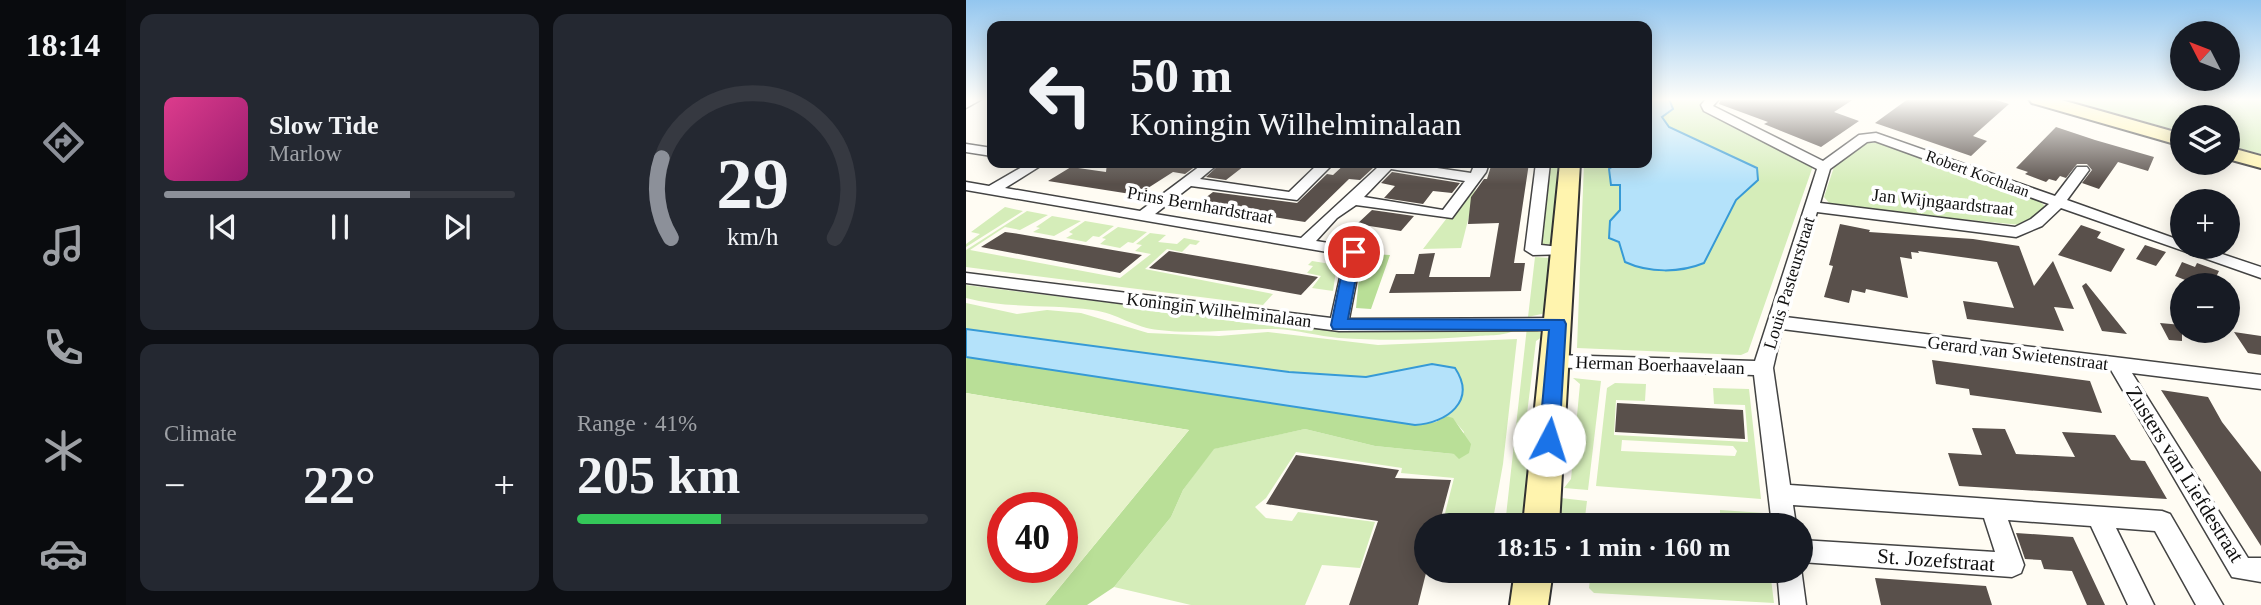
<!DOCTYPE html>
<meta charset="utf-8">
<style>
:root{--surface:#171b24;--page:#242831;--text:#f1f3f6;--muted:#9ea1a6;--line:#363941;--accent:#8c9099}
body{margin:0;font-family:Georgia,serif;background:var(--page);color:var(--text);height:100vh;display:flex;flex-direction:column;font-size:26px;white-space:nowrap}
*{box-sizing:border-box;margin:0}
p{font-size:23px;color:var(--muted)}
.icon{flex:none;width:38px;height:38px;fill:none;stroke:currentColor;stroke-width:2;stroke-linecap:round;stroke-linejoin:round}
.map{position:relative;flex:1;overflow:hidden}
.details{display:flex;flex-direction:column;gap:14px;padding:14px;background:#0d0f14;width:840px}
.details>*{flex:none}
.guide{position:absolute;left:21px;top:21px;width:665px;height:147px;border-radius:14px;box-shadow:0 4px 18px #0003;background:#171b24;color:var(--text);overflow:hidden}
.needle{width:46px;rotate:312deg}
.fabs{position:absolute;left:1204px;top:21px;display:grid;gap:14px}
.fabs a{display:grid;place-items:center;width:70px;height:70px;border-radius:50%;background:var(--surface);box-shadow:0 4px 18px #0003;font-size:35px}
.speed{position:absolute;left:21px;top:492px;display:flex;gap:14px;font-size:35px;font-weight:700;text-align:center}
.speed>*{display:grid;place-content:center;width:91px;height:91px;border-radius:50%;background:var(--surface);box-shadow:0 4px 18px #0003;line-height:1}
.speed .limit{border:10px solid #d22;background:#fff;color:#111}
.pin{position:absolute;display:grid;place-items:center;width:60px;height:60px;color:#fff;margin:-30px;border:4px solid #fff;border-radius:50%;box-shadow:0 2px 7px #0007}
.me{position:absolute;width:77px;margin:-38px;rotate:5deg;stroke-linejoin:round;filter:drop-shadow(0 0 5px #0008)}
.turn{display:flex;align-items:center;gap:24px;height:147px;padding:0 28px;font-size:32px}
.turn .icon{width:91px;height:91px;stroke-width:2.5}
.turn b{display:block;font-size:49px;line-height:60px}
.big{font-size:52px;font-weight:800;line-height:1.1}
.details .widget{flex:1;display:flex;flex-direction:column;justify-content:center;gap:10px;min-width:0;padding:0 24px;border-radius:14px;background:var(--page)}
.details .dial{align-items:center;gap:0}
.dial svg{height:182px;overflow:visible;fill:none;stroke:var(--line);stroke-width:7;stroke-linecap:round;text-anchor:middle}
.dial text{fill:var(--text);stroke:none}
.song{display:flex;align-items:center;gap:21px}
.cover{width:84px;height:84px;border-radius:10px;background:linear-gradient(135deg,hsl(330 70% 55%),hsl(320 70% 35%))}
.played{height:7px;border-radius:4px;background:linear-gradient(90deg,var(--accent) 70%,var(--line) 70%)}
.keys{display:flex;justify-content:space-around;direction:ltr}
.heat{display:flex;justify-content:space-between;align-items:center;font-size:38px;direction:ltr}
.charge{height:10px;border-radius:5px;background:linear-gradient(90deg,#34c759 41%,var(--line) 0)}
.details .tiles{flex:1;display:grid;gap:14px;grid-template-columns:repeat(2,1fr)}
.trip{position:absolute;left:448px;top:513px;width:399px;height:70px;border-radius:35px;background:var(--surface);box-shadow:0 4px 18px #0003;font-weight:800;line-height:70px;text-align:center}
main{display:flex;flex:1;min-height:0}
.tab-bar{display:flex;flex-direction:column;width:126px;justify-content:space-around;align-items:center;background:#090b0e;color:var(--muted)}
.tab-bar .icon{width:49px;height:49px}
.tab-bar .active{color:var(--accent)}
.tab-bar b{font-size:32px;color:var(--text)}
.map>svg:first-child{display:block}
.green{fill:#d5edb9;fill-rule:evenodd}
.forest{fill:#b9df97}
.pitch{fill:#e7f3cb;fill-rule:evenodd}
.water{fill:#b4e2fa;stroke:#369ad6;stroke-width:2}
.building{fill:#59504b}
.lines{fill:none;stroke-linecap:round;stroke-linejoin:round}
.street-casing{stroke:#434343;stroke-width:3}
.secondary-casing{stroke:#323232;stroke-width:4}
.street{fill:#fff;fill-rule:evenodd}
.secondary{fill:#fff4ae;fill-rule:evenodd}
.route{fill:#1a73e8;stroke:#114b97;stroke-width:2}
.labels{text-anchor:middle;stroke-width:7;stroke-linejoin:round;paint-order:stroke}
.far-street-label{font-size:16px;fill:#101010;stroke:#fff}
.street-label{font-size:18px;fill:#101010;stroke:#fff}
.near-street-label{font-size:21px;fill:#101010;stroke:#fff}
</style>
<main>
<nav class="tab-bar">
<b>18:14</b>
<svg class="icon active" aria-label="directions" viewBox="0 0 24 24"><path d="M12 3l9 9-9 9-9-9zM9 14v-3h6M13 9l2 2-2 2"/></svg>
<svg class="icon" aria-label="music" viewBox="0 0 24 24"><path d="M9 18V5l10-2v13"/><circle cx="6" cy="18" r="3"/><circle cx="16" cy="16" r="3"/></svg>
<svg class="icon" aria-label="phone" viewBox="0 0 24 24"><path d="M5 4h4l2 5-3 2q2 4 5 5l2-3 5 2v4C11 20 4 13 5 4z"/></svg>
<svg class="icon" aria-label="climate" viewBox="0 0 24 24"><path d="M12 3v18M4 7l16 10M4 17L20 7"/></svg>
<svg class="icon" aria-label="car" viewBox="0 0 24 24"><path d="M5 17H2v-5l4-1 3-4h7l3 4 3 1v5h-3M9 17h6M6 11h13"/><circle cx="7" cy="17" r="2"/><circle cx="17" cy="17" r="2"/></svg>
</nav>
<section class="details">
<div class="tiles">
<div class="widget">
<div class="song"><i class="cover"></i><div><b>Slow Tide</b><p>Marlow</p></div></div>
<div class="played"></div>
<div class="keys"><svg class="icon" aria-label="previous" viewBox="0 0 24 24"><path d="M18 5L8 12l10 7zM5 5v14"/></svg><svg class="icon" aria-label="pause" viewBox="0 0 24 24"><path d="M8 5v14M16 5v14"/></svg><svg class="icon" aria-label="next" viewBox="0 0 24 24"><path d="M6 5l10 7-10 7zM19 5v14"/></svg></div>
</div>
<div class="widget dial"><svg viewBox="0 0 100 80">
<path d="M14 69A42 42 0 1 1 86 69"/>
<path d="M14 69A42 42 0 0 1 10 34" stroke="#8c9099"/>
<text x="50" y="56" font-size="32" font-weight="700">29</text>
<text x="50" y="72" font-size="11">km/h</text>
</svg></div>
<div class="widget"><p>Climate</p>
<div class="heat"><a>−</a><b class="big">22°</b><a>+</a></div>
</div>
<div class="widget"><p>Range · 41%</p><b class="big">205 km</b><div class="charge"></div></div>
</div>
</section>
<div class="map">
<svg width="1295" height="605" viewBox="0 0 1295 605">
<rect width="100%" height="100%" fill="#fffcf3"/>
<path class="green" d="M681,99H739L735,104L736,109L847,166L782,352L775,355L611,348L618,163H681Z
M1099,99H1295V154L1262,145V117H1216V132Z
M900,143H917L1068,196L1079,206L1069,218L1055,225L880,208L864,204L858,197L868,167Z
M585,163H593L587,245L576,244Z
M510,188L495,248L457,249L484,214H490Z
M39,207L57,211L0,247V244L14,234L5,232Z
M61,211L82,215L54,230L39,227L4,250L154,278L185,254L169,251L176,245L170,244L184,233L200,235L192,242L211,244L218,238L234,241L230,245L224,244L216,252L201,249L179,269L307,294L297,305L0,267V250Z
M86,216L115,221L88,236L67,232L74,228L70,227Z
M119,221L148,226L133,237L127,236L120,242L100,238L107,234L103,232Z
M152,227L181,232L167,243L162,242L154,248L134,244L140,239L136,238Z
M569,257L584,258L580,313L562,317Z
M346,261L371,265L367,291L346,288L355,276L341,273L347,266L342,265Z
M0,285L356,329L552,328C543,336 524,335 512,336C465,340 420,341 373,338C352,336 332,330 310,329C271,328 231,335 193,330C169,328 150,313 127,310C84,304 42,309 0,298Z
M0,303L51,314L81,310L115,313L182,333L253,336L302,332L412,345L551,339L537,464L526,525H476L488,478L435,473L436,468L330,452L300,498L289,507L300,518L326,521L332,512L409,522L394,568L356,565L339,605H225L148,587L205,517L217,490L247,449L339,429L409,446L488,454L498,432L487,419L480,416L490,407L466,364L400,377L323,372L0,329Z
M561,327L576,333V337L570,341L555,462L565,470L558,525H539Z
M607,378L635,381L622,490L598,488L605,479L614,384Z
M649,383L680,384L679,401L650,400L648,435L782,442L779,405L748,404L747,388L783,389L795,499L630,486L641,388ZM656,440L767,446L771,451L769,456L655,451Z
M595,498L621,501L618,525H594Z
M754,510L798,513L799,525L754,519Z
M625,571H804L808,603L628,593L623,588Z"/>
<path class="forest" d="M406,254L424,255L405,309L390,308L395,258Z
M0,357L449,425L470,422L480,416L487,418L505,444L503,453L493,459L488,454L409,446L339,429L248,449L217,490L205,517L148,587L121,605H79L223,430L0,393Z"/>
<path class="pitch" d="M0,393L223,430L79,605H0ZM37,508H96V567H37Z"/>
<path class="water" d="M681,99H703L707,109L696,117L703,127L791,168L792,180L770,200L738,263C714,273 683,273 659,262L653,242L643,238L644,221L654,210V185H645L643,169L651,163H681Z
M0,329L323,372L400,377L466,364L489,368C511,401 481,423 449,425L0,357Z"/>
<path class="building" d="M755,99H888L868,112L893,121L855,147L798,124L802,122L753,104Z
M942,99H1027L1043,104L1007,136L1021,141L1005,156L909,123Z
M1090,127L1129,140L1188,157L1182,171L1152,162L1133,189L1116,183L1126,170L1121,164H1111L1100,178L1094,176L1090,181L1083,179L1080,182L1059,174L1062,172L1050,168Z
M141,163H234L219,174L207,172L171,195L82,181L105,167L140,172Z
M255,163H282L260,180L240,177Z
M380,163H404L408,167L394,180L383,179L339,222L230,205L247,192L331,203L361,174L367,175Z
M544,163H563L548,263H559L555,291L423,293L430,274H448L453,254L469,253L463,277H524L533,223L502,224L505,197L518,179H521L525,166L544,165Z
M426,172L494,183L486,193L467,191L457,204L418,198L429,186L415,183Z
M406,210L448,216L435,231L391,224Z
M874,224L904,230L903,232L1007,239L1053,246L1068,286L1087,261L1108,309L1088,307L1098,331L1001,319L997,301L1048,308L1031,262L952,251L953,253L945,252L946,259L934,257L942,298L900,289L899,293L886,290L883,303L858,297L867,266L863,265Z
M1115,225L1135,232L1131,238L1159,249L1145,272L1092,255Z
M39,232L53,234L176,255L154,273L15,247Z
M1179,245L1200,252L1190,266L1170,259Z
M203,251L291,266L352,277L335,295L183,268Z
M1216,262L1229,267L1231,263L1253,271L1246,285L1239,283L1241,285H1232L1209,276Z
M1120,283L1161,334L1136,331L1116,286Z
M1194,323L1216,325V341L1203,340Z
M1268,332L1295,336V355L1282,353Z
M966,360L1124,381L1136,413L1004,395L1003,389L970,384Z
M1195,390L1242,397L1256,422L1295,472V546Z
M651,403L777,410L779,439L649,432Z
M1006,428L1039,429L1050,454L1109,457L1096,432L1149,435L1165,460L1179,461L1201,499L993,486L982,453L1016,455Z
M330,455L433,470L429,478L485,480L473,525H460V573L452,605H383L412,521L300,504Z
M1050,533L1107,537L1139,605H1121L1106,571L1078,569L1075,560L1059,559Z
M909,578L1020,586L1026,605H915Z"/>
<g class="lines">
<g class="street-casing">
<path id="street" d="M0,99H16L0,108Z
M740,99H753L747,106L857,161L893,135L910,133L1089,196L1111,167H1121L1123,170L1101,200L1216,241V247H1235L1295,267V278L1095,208L1076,226L1050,237L851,212L819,317L1295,375V389L1166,373L1282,558H1295V582L1266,577L1145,370L816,329L807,368L824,485L1196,511L1204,514L1257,605H1230L1189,531L1150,528L1188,605H1162L1125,526L1042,520L1058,565L1055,573L1046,577L835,562V540L1029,552L1018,518L827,505L830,525H806L788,375L583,367L580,362L583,357L590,355L789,361L851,169L738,111L735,105ZM909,141L1083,204L1065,219L1049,227L854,203L864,169L901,142Z
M0,144L26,148V156L0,152Z
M63,163H79L39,188L174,211L238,163H253L234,179L323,192L353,163H368L331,200L225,186L189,214L335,238L412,167L406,163H437L505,173L509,163H523L520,172L486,218L390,205L371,218L350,241L388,247L396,252L383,319L592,318L598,320L601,324L598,328L592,330L373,331L0,283V273L365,318L379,255L0,190V182L23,186ZM425,169L499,181L477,210L398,197Z
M570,163H584L575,245L603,248L605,251L603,254L567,255L559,250Z
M835,568L840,605H814L811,570H835Z"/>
</g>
<g class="secondary-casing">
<path id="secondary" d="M1063,99H1092L1216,134V146L1066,103Z
M1262,147L1295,156V168L1262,159Z
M594,163H614L593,525H557Z
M549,570H587L582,605H544Z"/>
</g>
<use href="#street" class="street"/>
<use href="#secondary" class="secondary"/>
</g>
<linearGradient id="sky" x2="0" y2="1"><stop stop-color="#93c6ef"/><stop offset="0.54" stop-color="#fffefa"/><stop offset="1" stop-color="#fffefa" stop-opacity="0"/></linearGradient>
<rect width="1295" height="184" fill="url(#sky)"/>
<path class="route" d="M388,247L395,252L382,319L598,320L600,324L593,440L590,445L583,448L576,445L573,440L583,330L367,329L365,325L380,252Z"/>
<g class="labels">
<g class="far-street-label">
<text transform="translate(1012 173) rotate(20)" y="6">Robert Kochlaan</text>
</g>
<g class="street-label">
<text transform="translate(977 202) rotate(6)" y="6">Jan Wijngaardstraat</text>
<text transform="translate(234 205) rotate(10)" y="6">Prins Bernhardstraat</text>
<text transform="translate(823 283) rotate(-73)" y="6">Louis Pasteurstraat</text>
<text transform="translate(253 310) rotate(7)" y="6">Koningin Wilhelminalaan</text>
<text transform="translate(1052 353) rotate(7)" y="6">Gerard van Swietenstraat</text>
<text transform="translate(694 365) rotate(2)" y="6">Herman Boerhaavelaan</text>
</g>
<g class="near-street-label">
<text transform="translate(1219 474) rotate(58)" y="7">Zusters van Liefdestraat</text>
<text transform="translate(970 560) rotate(4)" y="7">St. Jozefstraat</text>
</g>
</g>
</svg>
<div class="fabs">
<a><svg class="needle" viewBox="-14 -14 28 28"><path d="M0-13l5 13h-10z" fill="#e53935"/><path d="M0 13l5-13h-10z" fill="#9ea1a6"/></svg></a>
<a><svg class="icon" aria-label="layers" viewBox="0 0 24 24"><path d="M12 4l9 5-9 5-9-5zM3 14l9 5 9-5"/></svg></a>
<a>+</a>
<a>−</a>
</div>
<div class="speed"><div class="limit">40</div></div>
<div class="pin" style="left:388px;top:252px;background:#d93025"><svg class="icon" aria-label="arrive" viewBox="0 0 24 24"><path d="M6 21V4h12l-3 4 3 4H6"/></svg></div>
<svg class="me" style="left:583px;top:440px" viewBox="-20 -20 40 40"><circle r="19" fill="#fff"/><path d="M0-13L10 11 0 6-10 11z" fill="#1a73e8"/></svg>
<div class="trip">18:15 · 1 min · 160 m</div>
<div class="guide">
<div class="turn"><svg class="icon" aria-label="left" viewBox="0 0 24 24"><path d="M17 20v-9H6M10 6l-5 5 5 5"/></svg><div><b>50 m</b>Koningin Wilhelminalaan</div></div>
</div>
</div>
</main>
